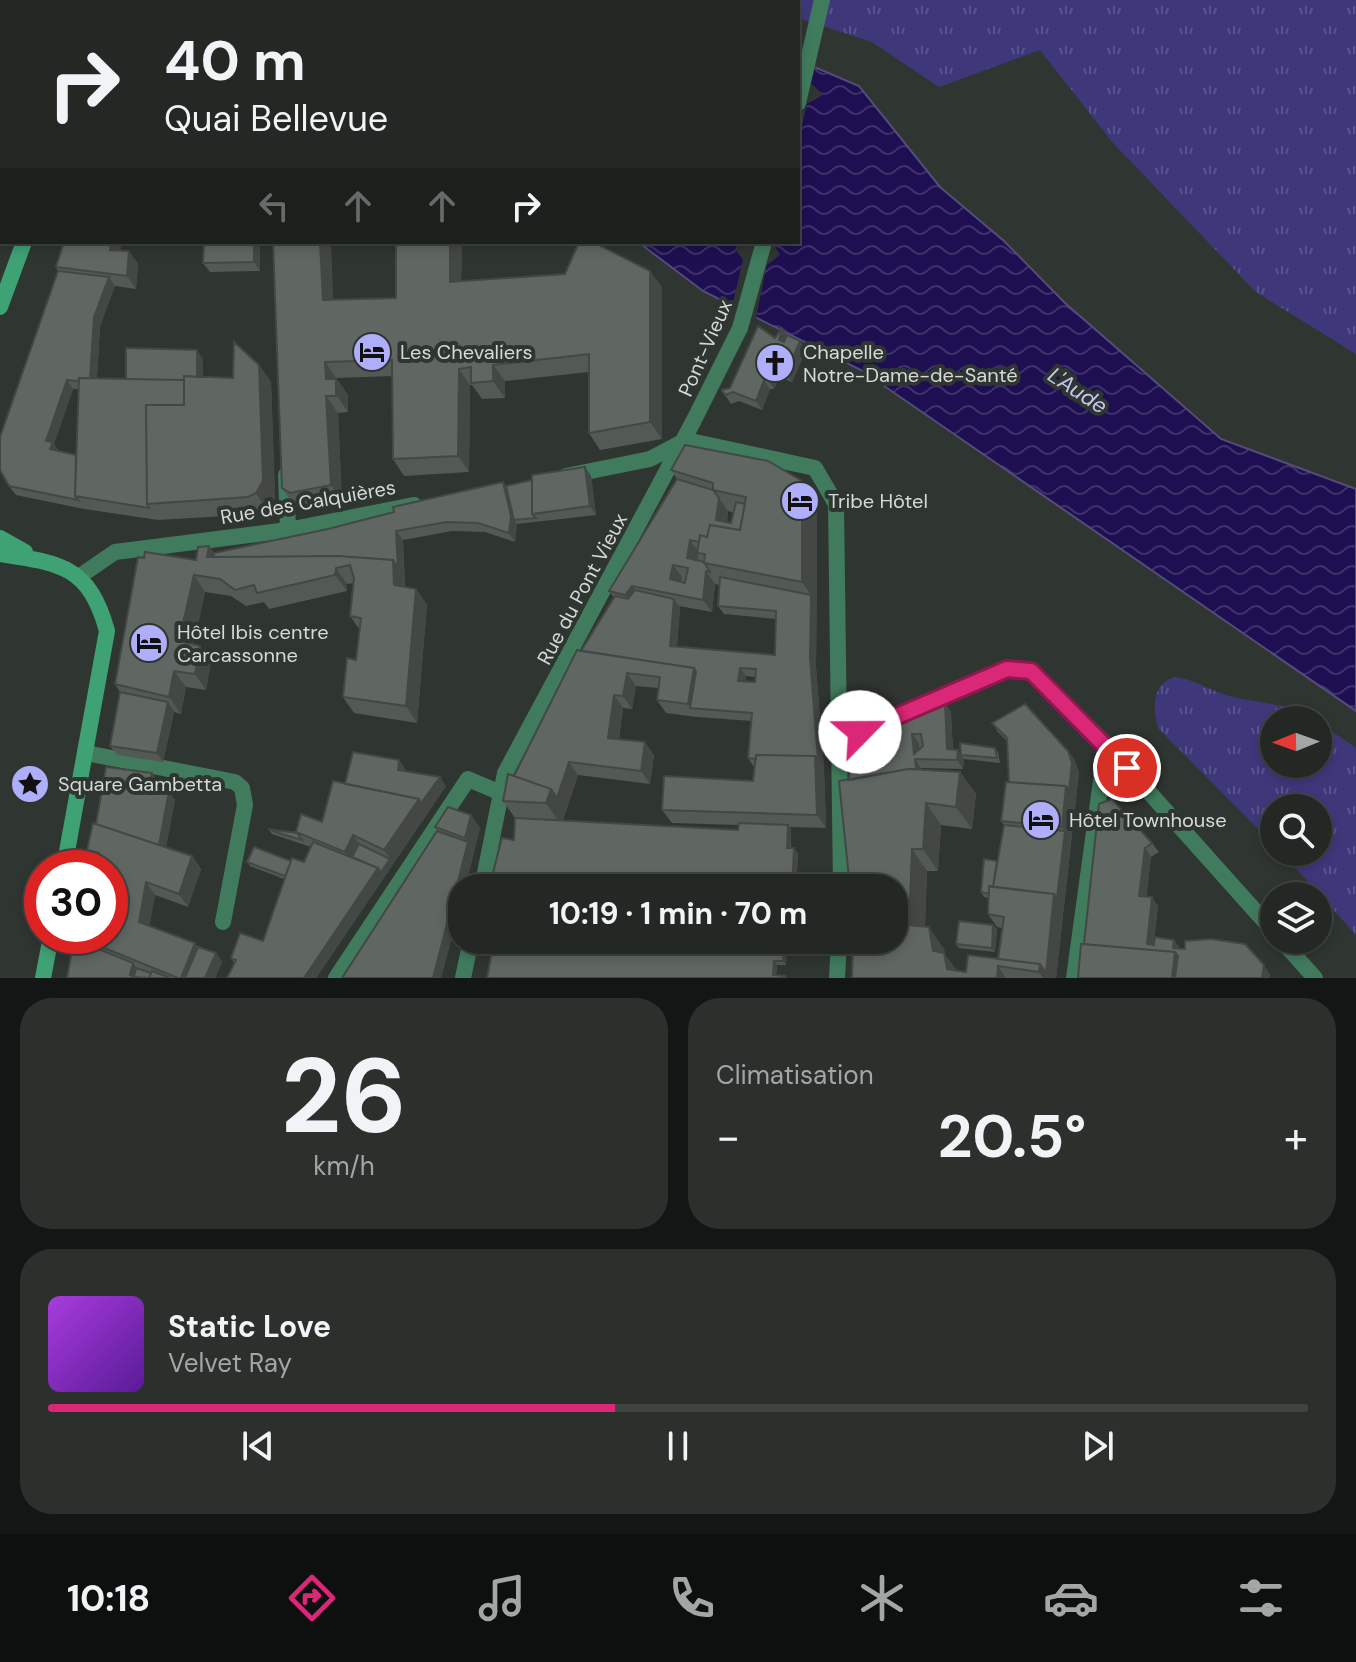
<!DOCTYPE html>
<html lang="fr">
<meta charset="utf-8">
<style>
:root{--surface:#232825;--page:#2b302d;--text:#f1f3f6;--muted:#a3a6a7;--line:#404442;--accent:#db2777}
body{margin:0;font-family:"DM Sans",sans-serif;background:var(--page);color:var(--text);height:100vh;display:flex;flex-direction:column;font-size:30px;white-space:nowrap}
*{box-sizing:border-box;margin:0}
p{font-size:26px;color:var(--muted)}
.icon{flex:none;width:44px;height:44px;fill:none;stroke:currentColor;stroke-width:2;stroke-linecap:round;stroke-linejoin:round}
.map{position:relative;height:978px;overflow:hidden}
.details{display:flex;flex-direction:column;gap:20px;padding:20px;background:#131614;flex:1}
.details>*{flex:none}
.top-card{position:absolute;left:0px;top:0px;width:800px;height:244px;box-shadow:0 4px 12px #0003,0 0 0 2px var(--line);background:#232825;color:var(--text);overflow:hidden}
.needle{width:52px;rotate:269deg}
.tools{position:absolute;left:1260px;top:706px;display:grid;gap:16px}
.tools a{display:grid;place-items:center;width:72px;height:72px;border-radius:50%;background:var(--surface);box-shadow:0 4px 12px #0003,0 0 0 2px var(--line);font-size:40px}
.speed{position:absolute;left:24px;top:850px;display:flex;gap:16px;font-size:40px;font-weight:700;text-align:center}
.speed>*{display:grid;place-content:center;width:104px;height:104px;border-radius:50%;background:var(--surface);box-shadow:0 4px 12px #0003,0 0 0 2px var(--line);line-height:1}
.speed .limit{border:12px solid #d22;background:#fff;color:#111}
.pin{position:absolute;display:grid;place-items:center;width:68px;height:68px;color:#fff;margin:-34px;border:4px solid #fff;border-radius:50%;box-shadow:0 2px 8px #0007}
.me{position:absolute;width:88px;margin:-44px;rotate:67deg;stroke-linejoin:round;filter:drop-shadow(0 0 6px #0008)}
.turn{display:flex;align-items:center;gap:28px;height:168px;padding:0 32px;font-size:36px}
.turn .icon{width:104px;height:104px;stroke-width:2.5}
.turn b{display:block;font-size:56px;line-height:68px}
.lanes{display:flex;align-items:center;height:76px;padding:0 32px;background:#0003;justify-content:center;gap:40px;direction:ltr}
.lanes .off{opacity:.35}
.big{font-size:60px;font-weight:700;line-height:1.1}
.details .card{flex:1;display:flex;flex-direction:column;justify-content:center;gap:12px;min-width:0;padding:0 28px;border-radius:32px;background:var(--page)}
.details .dial{align-items:center;gap:0}
.dial b{font-size:104px;line-height:1}
.song{display:flex;align-items:center;gap:24px}
.cover{width:96px;height:96px;border-radius:12px;background:linear-gradient(135deg,hsl(280 70% 55%),hsl(270 70% 35%))}
.played{height:8px;border-radius:4px;background:linear-gradient(90deg,var(--accent) 45%,var(--line) 45%)}
.keys{display:flex;justify-content:space-around;direction:ltr}
.heat{display:flex;justify-content:space-between;align-items:center;font-size:44px;direction:ltr}
.details .tiles{flex:1;display:grid;gap:20px;grid-template-columns:1fr 1fr}
.card:last-child{grid-column:span 2}
.trip{position:absolute;left:448px;top:874px;width:460px;height:80px;border-radius:32px;background:var(--surface);box-shadow:0 4px 12px #0003,0 0 0 2px var(--line);font-weight:700;line-height:80px;text-align:center}
.menu{display:flex;height:128px;justify-content:space-around;align-items:center;background:#0e100f;color:var(--muted)}
.menu .icon{width:56px;height:56px}
.menu .active{color:var(--accent)}
.menu b{font-size:36px;color:var(--text)}
.map>svg:first-child{display:block}
.park{fill:url(#park-tufts)}
.water{fill:url(#water-waves);stroke:#554c7a;stroke-width:2}
.pier{fill:#2f3531}
.lines{fill:none;stroke-linecap:round;stroke-linejoin:round}
.service{stroke:#417b5d;stroke-width:16}
.pedestrian{stroke:#417b5d;stroke-width:16}
.minor{stroke:#417b5d;stroke-width:16}
.secondary{stroke:#3fa274;stroke-width:16}
.wall{fill:#535954;fill-rule:evenodd}
.shaded-wall{fill:#434845}
.building{fill:#606762;stroke:#434845;stroke-width:2;fill-rule:evenodd}
.route-casing{stroke:#8e194d;stroke-width:20}
.route{stroke:#db2777;stroke-width:14}
.labels{text-anchor:middle;stroke-width:8;stroke-linejoin:round;paint-order:stroke}
.street-label{font-size:20px;fill:#d6dad7;stroke:#2f3531}
.poi-label{font-size:20px;fill:#d6dad7;stroke:#2f3531;text-anchor:start}
.water-label{font-size:22px;font-style:italic;fill:#c6c7f0;stroke:#2f3531}
</style>
<div class="map">
<svg width="1356" height="978" viewBox="0 0 1356 978">
<defs>
<pattern id="park-tufts" width="24" height="20" patternUnits="userSpaceOnUse" patternTransform="scale(2)"><rect width="24" height="20" fill="#3e387b"/><path d="M3 7l-1-3M5 7V3M7 7l1-3M15 17l-1-3M17 17v-4M19 17l1-3" fill="none" stroke="#59548d"/></pattern>
<pattern id="water-waves" width="16" height="10" patternUnits="userSpaceOnUse" patternTransform="scale(2)"><rect width="16" height="10" fill="#1e0f52"/><path d="M0 5q4-4 8 0t8 0" fill="none" stroke="#3e316a"/></pattern>
</defs>
<rect width="100%" height="100%" fill="#2f3531"/>
<path class="park" d="M741,0H1356V354L1256,292L1113,143L1040,50L939,87L872,42L798,18V2Z
M1174,677C1194,679 1207,689 1226,695C1256,704 1290,702 1316,720H1274V764H1318V722L1356,748V935L1281,852H1318V808H1274V845L1158,728C1153,708 1151,686 1174,677Z"/>
<path class="water" d="M259,0H653L658,2H263Z
M798,60L859,86L940,187L1004,241L1065,303L1221,439L1356,489V711L861,370L703,291L638,242H798Z"/>
<path class="pier" d="M798,56L816,64L811,83L823,95L807,104L798,144Z
M740,242H773L780,255L767,265L756,317L759,324L731,310L743,260L735,249Z"/>
<g class="lines">
<path class="service" d="M22,0L23,2
M51,0L60,2
M86,753L235,782L242,788L245,805L223,922"/>
<path class="pedestrian" d="M798,103L822,0
M693,422L740,328L764,242"/>
<path class="minor" d="M686,440L815,468L836,504L841,888
M286,475L288,530
M566,476L650,459L686,440
M80,576L115,552L288,530L414,505
M837,741L1007,669L1031,671L1106,744L1274,932
M482,888L505,773L693,422
M1281,940L1315,978
M336,978L468,779L501,793
M463,978L471,940
M837,978L839,940
M1074,978L1106,744"/>
<path class="secondary" d="M111,2V0
M0,307L24,242
M0,538L25,552
M0,554C61,563 89,566 107,631L64,868
M43,978L51,936"/>
</g>
<path class="wall" d="M121,242L120,251H129L138,264L136,289L115,286L100,326L97,378L126,379L203,359V377L233,378L259,365L271,382L275,498L267,510L259,514L158,520L84,509L16,495L9,486L58,271L56,267ZM73,389H79L76,455L59,451L54,444Z
M260,242V271L210,272L203,263Z
M462,242L461,282L662,287V439L600,450L589,433V372L505,381V398L482,399L472,385H470L469,472L404,476L393,459V376L336,378L348,395V412L338,413L342,501L302,510L294,505L282,488L334,300L396,298Z
M782,328L787,335L800,341L806,350L792,382L776,376L777,382L774,389H770L762,410L739,401L731,404L725,395Z
M671,470L817,503L816,667L824,769L826,828L790,827L791,829V848L798,853L796,888H489L514,840L515,818L503,801L514,776L581,651L614,598L609,591L677,479ZM728,511L734,513L731,523L727,522ZM715,584L719,585L718,606L724,614L776,619L775,655L677,647L680,608L679,606L712,612ZM746,676L755,677V682H745ZM636,686L658,688L657,700L666,713L697,717L752,721L748,758L754,767L753,781L662,810L672,823L739,825L738,830L563,820L578,775L650,784L654,755L619,739L623,708L632,709Z
M591,476L596,515L517,524L515,542L485,532L452,531L403,540L405,587L416,589L427,605L417,723L354,713L343,697L356,660L360,630L350,616L354,583L347,584V591L269,609L264,602L246,606L231,596L205,592L194,644L200,646L211,662L206,690L186,687L181,714L174,712L163,762L117,755L110,746L120,692L115,684L196,560L209,546L214,553L328,529L503,482L506,486Z
M945,703L951,712L953,750H958L961,754L995,748L998,752L1000,763L964,759L963,769L921,768V769L960,772L976,794L972,829L941,825L938,871H927L925,926L944,949L945,955L957,971L966,972L998,959L1002,928L997,927L988,914L989,898L984,897L981,892L997,861L1004,825L1001,821L1009,782L1007,741L998,732L992,723L1068,751L1074,759L1079,772L1056,978H852L894,940L849,780Z
M399,760L405,769V771L446,786L316,978L234,963L231,958L263,941L284,879L250,866L247,862L291,861L304,862L311,847L272,834L268,829L297,833L322,822L345,784Z
M152,773L158,782L157,787L175,800L166,847L192,856L201,869L188,907L155,895L149,926L216,953L222,962L215,978H67L74,939L72,936H110L96,863L87,850L96,824Z
M1099,804L1152,843L1159,852L1151,857L1146,897L1158,906L1154,940H1174L1180,949L1270,974L1084,944Z
M471,815L480,828L465,888H462V898L441,978H342L437,831L435,827Z
M993,925L997,929L995,952L959,948L956,944Z
M494,940H787L786,965H777L776,976H785L787,978H487Z"/>
<path class="shaded-wall" d="M2,87V153L0,158V93Z
M111,242H121L120,263L110,250Z
M254,242H260V271L254,262Z
M320,242H331L334,317L323,300Z
M450,242H462L461,299L450,282Z
M129,251L138,264L136,289L127,276Z
M650,271L662,287V439L650,422Z
M109,277L115,286L100,326L96,391L90,382L94,317Z
M782,328L788,337L785,349L779,340Z
M800,341L806,350L792,382L786,373Z
M197,350L203,359V392L197,383Z
M325,362L348,395V412L326,379Z
M259,365L271,382L275,498L267,510L256,493Z
M493,365L505,381V398L493,381Z
M770,367L776,376L777,382L774,389L768,380Z
M459,369L470,385L469,472L458,456Z
M67,380L73,389L54,444L59,451L50,449L46,441Z
M764,380L770,389L762,410L756,401Z
M326,396L338,413L342,501L331,485Z
M585,467L591,476L596,515L590,506Z
M802,481L817,503V604L802,582Z
M503,482L509,491L514,520L511,516Z
M719,498L728,511L725,533L716,520Z
M511,516L517,524L515,542L509,533Z
M396,531L403,540L404,577L398,568Z
M690,540L699,553H697L698,555L696,571L687,558Z
M209,546L220,562L207,557Z
M393,560L404,577L405,602L394,585Z
M673,565L682,577L679,592L670,579Z
M336,568L347,584V591L335,575Z
M706,571L715,584L712,612L703,600Z
M194,575L205,592L191,657L179,641Z
M632,586L641,599L634,608L625,595Z
M416,589L427,605L417,723L406,706Z
M811,595L817,604L816,667L824,769L818,760L810,658Z
M674,599L680,608L676,655L670,646Z
M200,646L211,662L206,690L195,674Z
M694,668L703,681L690,708L688,704Z
M740,668L746,676L745,690L738,681Z
M174,671L186,687L181,714L169,697Z
M627,673L636,686L632,709L623,696Z
M614,695L623,708L617,750L608,738Z
M168,702L174,711L163,762L157,753Z
M945,703L951,712L953,758L947,749Z
M912,734L919,743L920,759L914,754Z
M645,742L654,755L650,784L641,771Z
M958,750L964,759L963,769L957,760Z
M1068,751L1074,759L1079,772L1071,840L1062,827L1066,786Z
M815,756L824,769L826,828L817,815Z
M915,759L921,768L923,790L917,782Z
M399,760L405,769L404,779L398,770Z
M569,762L578,775L561,825L546,803L551,789Z
M960,772L976,794L972,829L956,807Z
M152,773L158,782L156,793L149,784Z
M440,777L446,786L316,978H304L378,868L390,859L384,850L419,799Z
M169,791L175,800L164,857L158,848Z
M926,803L941,825L938,871L923,849Z
M471,815L480,828L474,851L465,838Z
M788,825L791,829L790,852L787,848Z
M1065,831L1071,840L1056,978H1043L1039,972L1054,894Z
M353,835L362,848L351,860L345,852Z
M468,842L474,851L465,888H462V898L441,978H433Z
M794,848L798,853L796,888H792Z
M1145,848L1151,857L1146,905L1139,896Z
M912,849L927,871L924,946L909,925Z
M192,856L201,869L188,907L179,894Z
M146,882L155,895L148,935L139,922Z
M1152,897L1158,906L1153,953L1147,944Z
M993,925L997,929L995,952L992,948Z
M929,927L944,949L945,955L959,975L953,978L933,951Z
M784,940H787L786,965L783,961Z
M1174,940L1180,949L1173,948Z
M195,943L204,956L195,978H181Z
M1175,952L1184,965L1182,978H1172Z
M216,953L222,962L215,978H205Z
M774,961L777,965L776,978L773,975Z
M133,963L139,972L138,978L130,975Z
M1264,965L1270,974V978H1262Z
M998,966L1006,978H997Z"/>
<path class="building" d="M0,71L2,72V87L0,93Z
M64,242H111L110,250L129,251L127,276L56,267Z
M204,242H254V262L203,263Z
M273,242H320L323,300L396,298V242H450V282L565,274L579,242H593L650,271V422L589,433V354L493,365V381L471,383V367L459,369L458,456L393,459L392,360L325,362L326,379H336V396H326L331,485L290,493L282,488Z
M58,271L109,277L94,317L90,378H79V381L67,380L46,441L53,442L50,449L76,455L75,496L78,500L9,486L0,470V437Z
M758,326L775,338L782,328L779,340L784,342L787,335L800,341L786,373L770,367L771,373L768,380H764L756,401L733,392L725,395L722,390L730,388Z
M234,342L259,365L263,481L256,493L248,497L147,504L146,405H184V376L233,378Z
M126,348L197,350V377L184,376V380L126,379Z
M79,378L184,380V405H146L147,504L149,508L75,496Z
M685,445L768,461L802,481V582L704,563L705,554L697,553L700,535L707,537L710,525L740,530L746,497L713,490V483L671,470Z
M585,467L590,506L532,514V475Z
M677,479L713,490L719,498L716,520L731,523L736,502L745,504L740,530L710,525L707,537L700,535L699,542L690,540L687,558L704,562L710,572L706,571L703,600L632,586L625,595L609,591ZM673,565L688,568L685,583L670,579Z
M532,480V514L536,518L514,520L506,486Z
M503,482L511,516L509,533L478,523L446,522L396,531L398,568L393,560L338,556L214,557V553L328,529L394,512L393,507Z
M209,546L207,557L338,556L393,560L394,585L416,589L406,706L343,697L347,658L356,660L361,618L350,616L354,578L350,565L336,568L335,575L257,593L254,585L235,590L220,579L194,575L179,641L200,646L195,674L174,671L169,697L115,684L138,557L144,558L145,552L196,560L198,547Z
M720,577L811,595L810,658L818,760L815,756L756,755V759L748,758L752,713L690,708L696,672L694,668L581,651L615,596L628,599L635,590L674,599L670,646L775,655L776,611L718,606ZM740,668L756,669L755,682L738,681Z
M577,650L694,668L688,704L657,700L660,677L627,673L623,696L614,695L608,738L645,742L641,771L569,762L557,798L551,789L514,776Z
M120,692L168,702L157,753L110,746Z
M945,703L947,749L958,750L957,760L915,759L916,769H908L849,780L850,749ZM912,734H921L923,746L914,754Z
M1025,704L1068,751L1072,763L1069,790L1066,786L1009,782L1007,738L992,723Z
M960,743L995,748L997,758L961,755Z
M353,752L399,760L398,770L440,777L421,803L419,799L345,784Z
M756,755L815,756L817,815L662,810L664,776L753,781Z
M106,767L152,773L149,784L169,791L159,845L96,824Z
M908,769L960,772L956,807L926,803L923,849H912L909,925L929,927L933,951L944,953L947,969L966,972L968,955L1040,964L1039,972L998,966L997,978H852L853,940H894V888H850L839,781Z
M508,774L551,789L546,803L503,801Z
M333,781L419,799L384,850L353,835L345,852L296,832L301,814L322,822Z
M1006,782L1066,786L1062,827L1001,821Z
M1112,799L1152,843L1145,848L1139,896L1152,897L1147,944L1154,945L1155,937L1174,940L1173,948L1185,949V941L1211,939L1245,944L1264,965L1262,978H1175L1178,956L1175,952L1084,944L1099,804Z
M448,807L471,815L465,838L435,827Z
M515,818L738,830L739,823L788,825L787,848H794L792,888H489L502,838L514,840Z
M93,823L192,856L179,894L146,882L139,922L195,943L181,978H178L75,936H110V868H96L99,853L87,850Z
M1004,825L1065,831L1057,898L1054,894L993,887Z
M268,829L297,833L302,840L282,834Z
M437,831L468,842L433,978H342Z
M313,842L378,868L304,978H227L236,960L231,958L240,933L263,941L292,858L304,862Z
M359,844L390,859L381,872L378,868L352,857Z
M254,847L291,861L285,876L247,862Z
M984,859L997,861L993,887L989,886V894L981,892Z
M989,886L1054,894L1046,973L1040,964L998,959L1004,917L988,914Z
M959,921L993,925L992,948L956,944Z
M74,939L133,963L130,975L137,978H67Z
M494,940H784L783,961H774L773,975L785,976V978H487Z
M1081,944L1175,952L1172,978H1078Z
M198,947L216,953L205,978H185Z
M136,968L151,973L149,978L134,977Z
M152,971L170,978H149Z"/>
<g class="lines">
<g class="route-casing">
<path id="route" d="M860,732L1007,669L1031,671L1127,768"/>
</g>
<use href="#route" class="route"/>
</g>
<defs>
<g id="hotel-disc" transform="scale(2)"><circle r="9.5" fill="#afaefa" stroke="#2f3531"/><path d="M-6-4.5h1.5V1H6V5H4.5V3h-9V5H-6ZM-4 0a1.8 1.8 0 1 1 3.6 0ZM.5 0V-2.5h3Q6-2.5 6 0Z" fill="#111"/></g>
<g id="church-disc" transform="scale(2)"><circle r="9.5" fill="#afaefa" stroke="#2f3531"/><path d="M-1.2-6h2.4v3.5h3.3v2.4h-3.3V6h-2.4V-.1h-3.3v-2.4h3.3Z" fill="#111"/></g>
<g id="sight-disc" transform="scale(2)"><circle r="9.5" fill="#afaefa" stroke="#2f3531"/><path d="M0-6L1.8-2.2L6-1.7L2.9 1.2L3.7 5.4L0 3.3L-3.7 5.4L-2.9 1.2L-6-1.7L-1.8-2.2Z" fill="#111"/></g>
</defs>
<g fill-rule="evenodd">
<use href="#hotel-disc" x="372" y="352"/>
<use href="#church-disc" x="775" y="363"/>
<use href="#hotel-disc" x="800" y="501"/>
<use href="#hotel-disc" x="149" y="643"/>
<use href="#sight-disc" x="30" y="784"/>
<use href="#hotel-disc" x="1041" y="820"/>
</g>
<g class="labels">
<g class="street-label">
<text transform="translate(705 348) rotate(-66)" y="7">Pont-Vieux</text>
<text transform="translate(308 502) rotate(-10)" y="7">Rue des Calquières</text>
<text transform="translate(582 589) rotate(-62)" y="7">Rue du Pont Vieux</text>
</g>
<g class="poi-label">
<text x="400" y="359">Les Chevaliers</text>
<text x="803" y="359">Chapelle<tspan x="803" dy="23">Notre-Dame-de-Santé</tspan></text>
<text x="828" y="508">Tribe Hôtel</text>
<text x="177" y="639">Hôtel Ibis centre<tspan x="177" dy="23">Carcassonne</tspan></text>
<text x="58" y="791">Square Gambetta</text>
<text x="1069" y="827">Hôtel Townhouse</text>
</g>
<g class="water-label">
<text transform="translate(1078 390) rotate(33)" y="8">L'Aude</text>
</g>
</g>
</svg>
<div class="tools">
<a><svg class="needle" viewBox="-14 -14 28 28"><path d="M0-13l5 13h-10z" fill="#e53935"/><path d="M0 13l5-13h-10z" fill="#a3a6a7"/></svg></a>
<a><svg class="icon" aria-label="search" viewBox="0 0 24 24"><circle cx="10" cy="10" r="6"/><path d="M15 15l6 6"/></svg></a>
<a><svg class="icon" aria-label="layers" viewBox="0 0 24 24"><path d="M12 4l9 5-9 5-9-5zM3 14l9 5 9-5"/></svg></a>
</div>
<div class="speed"><div class="limit">30</div></div>
<div class="pin" style="left:1127px;top:768px;background:#d93025"><svg class="icon" aria-label="arrive" viewBox="0 0 24 24"><path d="M6 21V4h12l-3 4 3 4H6"/></svg></div>
<svg class="me" style="left:860px;top:732px" viewBox="-20 -20 40 40"><circle r="19" fill="#fff"/><path d="M0-13L10 11 0 6-10 11z" fill="#db2777"/></svg>
<div class="trip">10:19 · 1 min · 70 m</div>
<div class="top-card">
<div class="turn"><svg class="icon" aria-label="right" viewBox="0 0 24 24"><path d="M7 20v-9h11M14 6l5 5-5 5"/></svg><div><b>40 m</b>Quai Bellevue</div></div>
<div class="lanes"><svg class="icon off" aria-label="left" viewBox="0 0 24 24"><path d="M17 20v-9H6M10 6l-5 5 5 5"/></svg><svg class="icon off" aria-label="ahead" viewBox="0 0 24 24"><path d="M12 20V5M6 11l6-6 6 6"/></svg><svg class="icon off" aria-label="ahead" viewBox="0 0 24 24"><path d="M12 20V5M6 11l6-6 6 6"/></svg><svg class="icon" aria-label="right" viewBox="0 0 24 24"><path d="M7 20v-9h11M14 6l5 5-5 5"/></svg></div>
</div>
</div>
<section class="details">
<div class="tiles">
<div class="card dial"><b>26</b><p>km/h</p></div>
<div class="card"><p>Climatisation</p>
<div class="heat"><a>−</a><b class="big">20.5°</b><a>+</a></div>
</div>
<div class="card">
<div class="song"><i class="cover"></i><div><b>Static Love</b><p>Velvet Ray</p></div></div>
<div class="played"></div>
<div class="keys"><svg class="icon" aria-label="previous" viewBox="0 0 24 24"><path d="M18 5L8 12l10 7zM5 5v14"/></svg><svg class="icon" aria-label="pause" viewBox="0 0 24 24"><path d="M8 5v14M16 5v14"/></svg><svg class="icon" aria-label="next" viewBox="0 0 24 24"><path d="M6 5l10 7-10 7zM19 5v14"/></svg></div>
</div>
</div>
</section>
<nav class="menu">
<b>10:18</b>
<svg class="icon active" aria-label="directions" viewBox="0 0 24 24"><path d="M12 3l9 9-9 9-9-9zM9 14v-3h6M13 9l2 2-2 2"/></svg>
<svg class="icon" aria-label="music" viewBox="0 0 24 24"><path d="M9 18V5l10-2v13"/><circle cx="6" cy="18" r="3"/><circle cx="16" cy="16" r="3"/></svg>
<svg class="icon" aria-label="phone" viewBox="0 0 24 24"><path d="M5 4h4l2 5-3 2q2 4 5 5l2-3 5 2v4C11 20 4 13 5 4z"/></svg>
<svg class="icon" aria-label="climate" viewBox="0 0 24 24"><path d="M12 3v18M4 7l16 10M4 17L20 7"/></svg>
<svg class="icon" aria-label="car" viewBox="0 0 24 24"><path d="M5 17H2v-5l4-1 3-4h7l3 4 3 1v5h-3M9 17h6M6 11h13"/><circle cx="7" cy="17" r="2"/><circle cx="17" cy="17" r="2"/></svg>
<svg class="icon" aria-label="filters" viewBox="0 0 24 24"><path d="M4 7h16M4 17h16"/><circle cx="9" cy="7" r="2"/><circle cx="15" cy="17" r="2"/></svg>
</nav>
